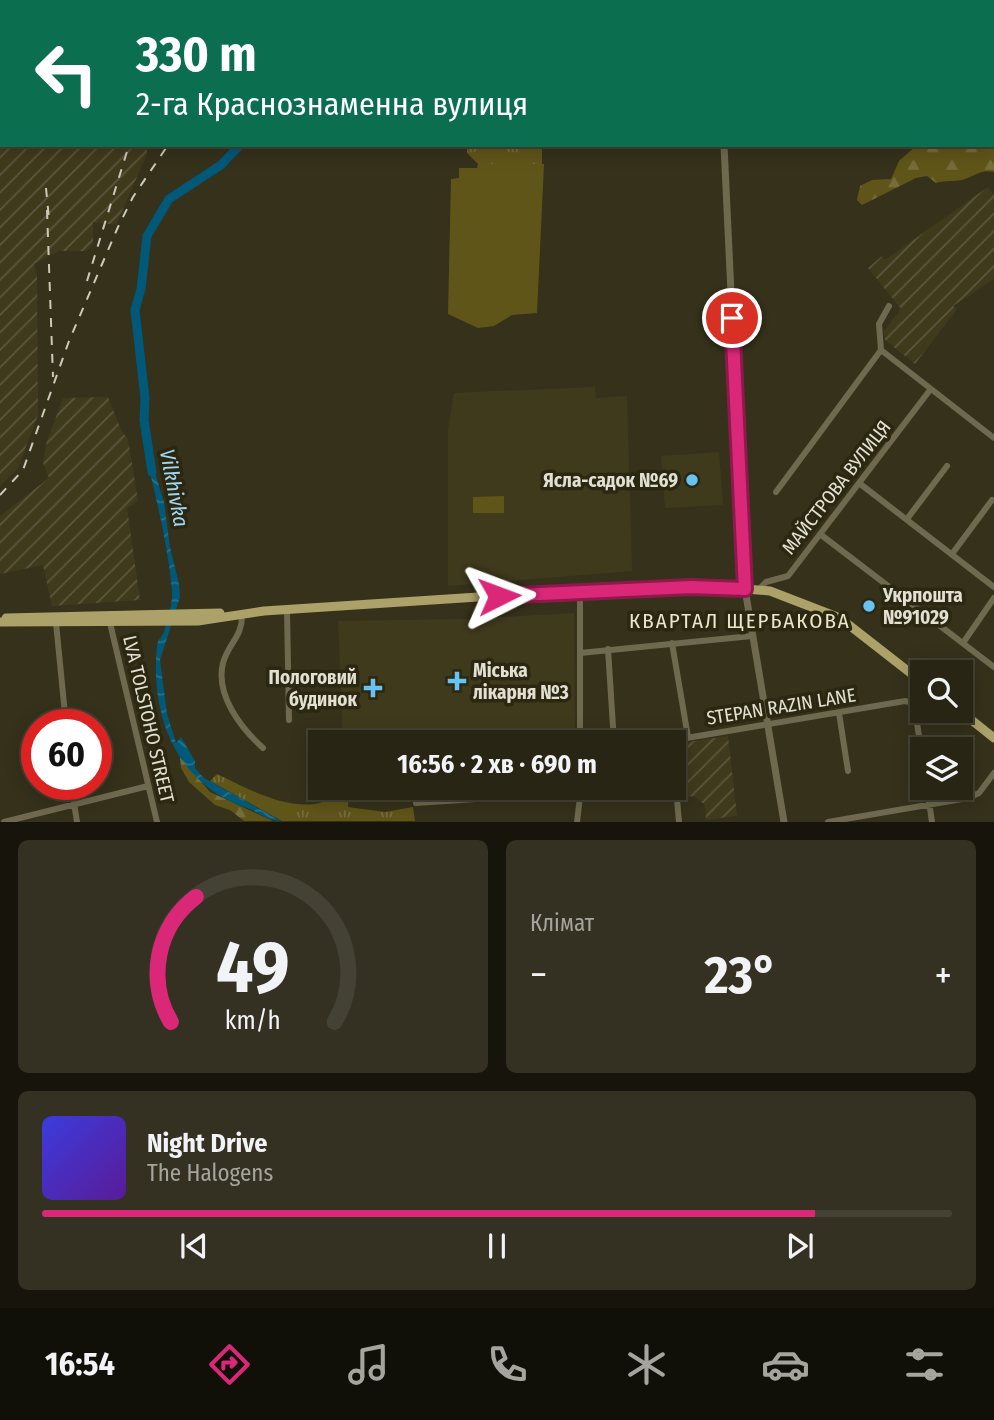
<!DOCTYPE html>
<html lang="uk">
<meta charset="utf-8">
<style>
:root{--surface:#282514;--page:#343122;--text:#f1f3f6;--muted:#a5a5a0;--line:#444234;--accent:#db2777}
body{margin:0;font-family:"Fira Sans Condensed",sans-serif;background:var(--page);color:var(--text);height:100vh;display:flex;flex-direction:column;font-size:26px;white-space:nowrap}
*{box-sizing:border-box;margin:0}
p{font-size:23px;color:var(--muted)}
.icon{flex:none;width:38px;height:38px;fill:none;stroke:currentColor;stroke-width:2;stroke-linecap:round;stroke-linejoin:round}
.map{position:relative;height:822px;overflow:hidden}
.drawer{display:flex;flex-direction:column;gap:18px;padding:18px;background:#16140b;flex:1}
.drawer>*{flex:none}
.top-card{position:absolute;left:0px;top:0px;width:994px;height:147px;box-shadow:0 4px 18px #0003,0 0 0 2px var(--line);background:#0b6e4f;color:#fff;overflow:hidden}
.tools{position:absolute;left:910px;top:660px;display:grid;gap:14px}
.tools a{display:grid;place-items:center;width:63px;height:63px;border-radius:0px;background:var(--surface);box-shadow:0 4px 18px #0003,0 0 0 2px var(--line);font-size:35px}
.speed{position:absolute;left:21px;top:709px;display:flex;gap:14px;font-size:35px;font-weight:700;text-align:center}
.speed>*{display:grid;place-content:center;width:91px;height:91px;border-radius:50%;background:var(--surface);box-shadow:0 4px 18px #0003,0 0 0 2px var(--line);line-height:1}
.speed .limit{border:10px solid #d22;background:#fff;color:#111}
.pin{position:absolute;display:grid;place-items:center;width:60px;height:60px;color:#fff;margin:-30px;border:4px solid #fff;border-radius:50%;box-shadow:0 2px 7px #0007}
.me{position:absolute;width:77px;margin:-38px;rotate:87deg;stroke-linejoin:round;filter:drop-shadow(0 0 5px #0008)}
.turn{display:flex;align-items:center;gap:24px;height:147px;padding:0 21px;font-size:32px}
.turn .icon{width:91px;height:91px;stroke-width:2.5}
.turn b{display:block;font-size:49px;line-height:60px}
.big{font-size:52px;font-weight:700;line-height:1.1}
.drawer .widget{flex:1;display:flex;flex-direction:column;justify-content:center;gap:10px;min-width:0;padding:0 24px;border-radius:10px;background:var(--page)}
.drawer .dial{align-items:center;gap:0}
.dial svg{height:182px;overflow:visible;fill:none;stroke:var(--line);stroke-width:7;stroke-linecap:round;text-anchor:middle}
.dial text{fill:var(--text);stroke:none}
.song{display:flex;align-items:center;gap:21px}
.cover{width:84px;height:84px;border-radius:10px;background:linear-gradient(135deg,hsl(240 70% 55%),hsl(270 70% 35%))}
.played{height:7px;border-radius:4px;background:linear-gradient(90deg,var(--accent) 85%,var(--line) 85%)}
.keys{display:flex;justify-content:space-around;direction:ltr}
.heat{display:flex;justify-content:space-between;align-items:center;font-size:38px;direction:ltr}
.drawer .tiles{flex:1;display:grid;gap:18px;grid-template-columns:1fr 1fr}
.widget:last-child{grid-column:span 2}
.trip{position:absolute;left:308px;top:730px;width:378px;height:70px;border-radius:0px;background:var(--surface);box-shadow:0 4px 18px #0003,0 0 0 2px var(--line);font-weight:700;line-height:70px;text-align:center}
.menu{display:flex;height:112px;justify-content:space-around;align-items:center;background:#100f08;color:var(--muted)}
.menu .icon{width:49px;height:49px}
.menu .on{color:var(--accent)}
.menu b{font-size:32px;color:var(--text)}
.map>svg:first-child{display:block}
.built{fill:#403a1d}
.industrial{fill:url(#industrial-furrows)}
.grass{fill:url(#grass-tufts)}
.forest{fill:url(#forest-firs)}
.pitch{fill:#605519}
.water{fill:url(#water-waves)}
.lines{fill:none;stroke-linecap:round;stroke-linejoin:round}
.river{stroke:#005979;stroke-width:9}
.minor{stroke:#6f694f;stroke-width:6}
.tertiary{stroke:#6f694f;stroke-width:7}
.primary{stroke:#aca169;stroke-width:9}
.rail{stroke:#ccc9ba;stroke-width:2;stroke-dasharray:9 9;stroke-linecap:butt}
.route-casing{stroke:#8e194d;stroke-width:18}
.route{stroke:#db2777;stroke-width:12}
.poi-dot{fill:#67c4f0;stroke:#2b2711;stroke-width:2.5}
.labels{text-anchor:middle;stroke-width:7;stroke-linejoin:round;paint-order:stroke}
.poi-label{font-size:19px;font-weight:bold;fill:#e2e0d2;stroke:#2b2711;text-anchor:end}
.street-label{font-size:19px;fill:#e2e0d2;stroke:#2b2711}
.water-label{font-size:21px;font-style:italic;fill:#9fd8f5;stroke:#2b2711}
.neighbourhood-label{font-size:21px;letter-spacing:2px;fill:#ebe5ca;stroke:#2b2711}
</style>
<div class="map">
<svg width="994" height="822" viewBox="0 0 994 822">
<defs>
<pattern id="industrial-furrows" width="10" height="10" patternUnits="userSpaceOnUse" patternTransform="scale(1.75)"><rect width="10" height="10" fill="#403a1d"/><path d="M-1 1l2-2M0 10L10 0M9 11l2-2" fill="none" stroke="#5b563d"/></pattern>
<pattern id="grass-tufts" width="24" height="20" patternUnits="userSpaceOnUse" patternTransform="scale(1.75)"><rect width="24" height="20" fill="#605519"/><path d="M3 7l-1-3M5 7V3M7 7l1-3M15 17l-1-3M17 17v-4M19 17l1-3" fill="none" stroke="#766d3a"/></pattern>
<pattern id="forest-firs" width="22" height="20" patternUnits="userSpaceOnUse" patternTransform="scale(1.75)"><rect width="22" height="20" fill="#605519"/><path d="M5 1l3.5 6h-7zM16 11l3.5 6h-7z" fill="#766d3a"/></pattern>
<pattern id="water-waves" width="16" height="10" patternUnits="userSpaceOnUse" patternTransform="scale(1.75)"><rect width="16" height="10" fill="#005979"/><path d="M0 5q4-4 8 0t8 0" fill="none" stroke="#25718b"/></pattern>
</defs>
<rect width="100%" height="100%" fill="#35311b"/>
<path class="built" d="M595,387L596,398L627,396L632,571L448,586V429L454,393Z
M719,452L723,505L665,508L661,456Z
M574,613L575,742H343L338,621L467,619Z"/>
<path class="industrial" d="M0,0H89L2,2V145H147V154L116,225L93,222V243L87,251H59L34,264L37,275L38,415L18,468L0,486Z
M363,0H695V2H363Z
M988,187L994,195V279L953,306L957,309L915,364L885,340L884,331L901,309L868,268L882,256L885,260Z
M108,397L122,432L128,439L138,501L127,508L140,600L52,606L43,565L0,574V516L49,478L43,463L47,441L63,398Z
M728,736L737,816L706,820L705,805L694,796L682,797L675,744Z"/>
<path class="grass" d="M467,145H542V164H478L467,153Z
M217,774C247,788 280,808 315,804C327,803 337,789 349,790L348,807L385,812L413,807L415,821H282L210,781Z"/>
<path class="forest" d="M994,110V172C982,169 976,175 965,179C956,182 946,180 936,183L927,176L916,178L862,205L857,200L860,186L872,180L891,179L899,161L917,145H992Z
M180,757L210,792L273,821H244L230,810L215,805L189,782L181,768Z"/>
<path class="pitch" d="M478,164H544L537,313L512,315L494,326L478,328L448,314L451,179L459,178V168H477Z
M504,496V513H473V497Z"/>
<path class="water" d="M152,463L164,502L170,547L179,584L180,597L160,660L167,714L176,743L181,737L195,761V768L204,778L281,821C268,821 259,812 247,808C176,784 150,716 157,645C158,639 162,637 164,632C168,620 173,602 172,590C168,547 158,506 148,464Z"/>
<g class="lines">
<path class="river" d="M296,2V0
M152,472L144,420L145,398L135,310L141,289L147,236L169,199L221,165L240,145"/>
<path class="minor" d="M889,306L879,324L881,350L994,438
M859,483L994,587
M776,492L881,350
M907,519L947,466
M820,534L994,667
M952,554L992,500
M758,590L766,582L788,576L930,390
M580,592V742
M287,610L289,720
M242,613C243,637 229,642 223,663C215,695 241,728 263,748
M56,623L66,724
M110,623L157,822
M672,643L688,737
M963,643L994,598
M608,649L614,742
M580,653L752,636
M839,713L848,771
M663,742L905,701L914,703L922,756
M674,765L679,822
M71,784L77,822
M927,788L932,822
M335,793L342,788
M416,803L581,792
M4,822L148,786
M577,822L581,788
M828,822L968,798L979,793L994,773"/>
<path class="tertiary" d="M717,0V2
M724,145L745,589L784,822"/>
<path class="primary" d="M6,618L220,613
M0,622L198,621L264,611L478,597L691,587L745,589L770,591L840,618L922,682
M959,710L994,738"/>
<path class="rail" d="M152,2L153,0
M46,188L49,219
M47,210L53,377
M87,281L129,145
M0,495L23,470L69,341L118,227L133,197L166,148"/>
</g>
<g class="lines">
<g class="route-casing">
<path id="route" d="M499,596L691,587L745,589L732,318"/>
</g>
<use href="#route" class="route"/>
</g>
<g class="poi-dot">
<circle cx="692" cy="480" r="7"/>
<circle cx="869" cy="606" r="7"/>
<path d="M453.5 670.5h7v7h7v7h-7v7h-7v-7h-7v-7h7z"/>
<path d="M369.5 677.5h7v7h7v7h-7v7h-7v-7h-7v-7h7z"/>
</g>
<g class="labels">
<g class="poi-label">
<text x="678" y="487">Ясла-садок №69</text>
<text x="883" y="602" text-anchor="start">Укрпошта<tspan x="883" dy="22">№91029</tspan></text>
<text x="473" y="677" text-anchor="start">Міська<tspan x="473" dy="22">лікарня №3</tspan></text>
<text x="357" y="684">Пологовий<tspan x="357" dy="22">будинок</tspan></text>
</g>
<g class="street-label">
<text transform="translate(836 487) rotate(-52)" y="7">МАЙСТРОВА ВУЛИЦЯ</text>
<text transform="translate(781 706) rotate(-9)" y="7">STEPAN RAZIN LANE</text>
<text transform="translate(149 719) rotate(77)" y="7">LVA TOLSTOHO STREET</text>
</g>
<g class="water-label">
<text transform="translate(174 488) rotate(79)" y="7">Vilkhivka</text>
</g>
<g class="neighbourhood-label">
<text x="740" y="628">КВАРТАЛ ЩЕРБАКОВА</text>
</g>
</g>
</svg>
<div class="tools">
<a><svg class="icon" aria-label="search" viewBox="0 0 24 24"><circle cx="10" cy="10" r="6"/><path d="M15 15l6 6"/></svg></a>
<a><svg class="icon" aria-label="layers" viewBox="0 0 24 24"><path d="M12 4l9 5-9 5-9-5zM3 14l9 5 9-5"/></svg></a>
</div>
<div class="speed"><div class="limit">60</div></div>
<div class="pin" style="left:732px;top:318px;background:#d93025"><svg class="icon" aria-label="arrive" viewBox="0 0 24 24"><path d="M6 21V4h12l-3 4 3 4H6"/></svg></div>
<svg class="me" style="left:499px;top:596px" viewBox="-20 -20 40 40"><path d="M0-17L14 15 0 8-14 15z" fill="#db2777" stroke="#fff" stroke-width="4"/></svg>
<div class="trip">16:56 · 2 хв · 690 m</div>
<div class="top-card">
<div class="turn"><svg class="icon" aria-label="left" viewBox="0 0 24 24"><path d="M17 20v-9H6M10 6l-5 5 5 5"/></svg><div><b>330 m</b>2-га Краснознаменна вулиця</div></div>
</div>
</div>
<section class="drawer">
<div class="tiles">
<div class="widget dial"><svg viewBox="0 0 100 80">
<path d="M14 69A42 42 0 1 1 86 69"/>
<path d="M14 69A42 42 0 0 1 25 14" stroke="#db2777"/>
<text x="50" y="56" font-size="32" font-weight="700">49</text>
<text x="50" y="72" font-size="11">km/h</text>
</svg></div>
<div class="widget"><p>Клімат</p>
<div class="heat"><a>−</a><b class="big">23°</b><a>+</a></div>
</div>
<div class="widget">
<div class="song"><i class="cover"></i><div><b>Night Drive</b><p>The Halogens</p></div></div>
<div class="played"></div>
<div class="keys"><svg class="icon" aria-label="previous" viewBox="0 0 24 24"><path d="M18 5L8 12l10 7zM5 5v14"/></svg><svg class="icon" aria-label="pause" viewBox="0 0 24 24"><path d="M8 5v14M16 5v14"/></svg><svg class="icon" aria-label="next" viewBox="0 0 24 24"><path d="M6 5l10 7-10 7zM19 5v14"/></svg></div>
</div>
</div>
</section>
<nav class="menu">
<b>16:54</b>
<svg class="icon on" aria-label="directions" viewBox="0 0 24 24"><path d="M12 3l9 9-9 9-9-9zM9 14v-3h6M13 9l2 2-2 2"/></svg>
<svg class="icon" aria-label="music" viewBox="0 0 24 24"><path d="M9 18V5l10-2v13"/><circle cx="6" cy="18" r="3"/><circle cx="16" cy="16" r="3"/></svg>
<svg class="icon" aria-label="phone" viewBox="0 0 24 24"><path d="M5 4h4l2 5-3 2q2 4 5 5l2-3 5 2v4C11 20 4 13 5 4z"/></svg>
<svg class="icon" aria-label="climate" viewBox="0 0 24 24"><path d="M12 3v18M4 7l16 10M4 17L20 7"/></svg>
<svg class="icon" aria-label="car" viewBox="0 0 24 24"><path d="M5 17H2v-5l4-1 3-4h7l3 4 3 1v5h-3M9 17h6M6 11h13"/><circle cx="7" cy="17" r="2"/><circle cx="17" cy="17" r="2"/></svg>
<svg class="icon" aria-label="filters" viewBox="0 0 24 24"><path d="M4 7h16M4 17h16"/><circle cx="9" cy="7" r="2"/><circle cx="15" cy="17" r="2"/></svg>
</nav>
